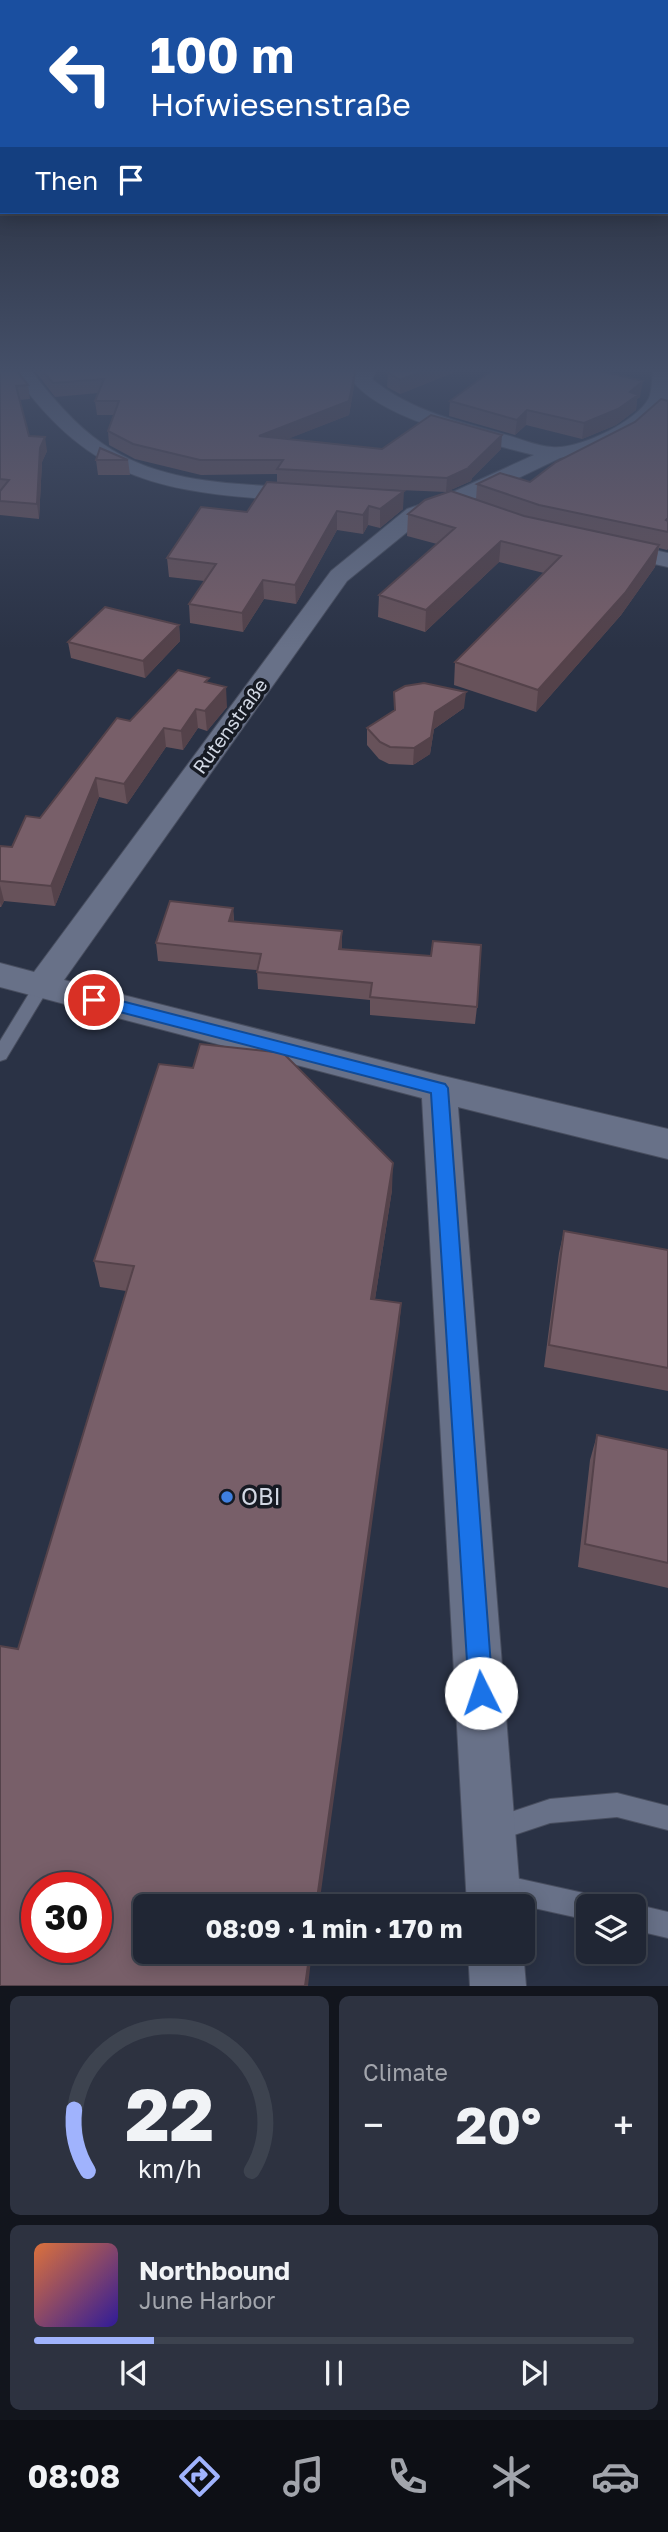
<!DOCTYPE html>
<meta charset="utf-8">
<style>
:root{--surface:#202634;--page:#2d3240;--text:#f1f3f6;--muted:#a2a5ac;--line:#3d434f;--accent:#a0b3fd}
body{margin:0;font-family:"Golos Text",sans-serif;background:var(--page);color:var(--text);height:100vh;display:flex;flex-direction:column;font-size:26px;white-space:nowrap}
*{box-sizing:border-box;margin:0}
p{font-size:23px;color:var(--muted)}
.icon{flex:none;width:38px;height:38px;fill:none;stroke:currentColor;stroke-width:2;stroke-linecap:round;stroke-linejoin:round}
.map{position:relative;height:1986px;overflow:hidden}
.details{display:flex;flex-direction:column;gap:10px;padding:10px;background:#12151d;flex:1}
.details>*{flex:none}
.top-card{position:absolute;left:0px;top:0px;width:668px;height:214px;box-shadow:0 4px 18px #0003,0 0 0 2px var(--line);background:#1a4fa0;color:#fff;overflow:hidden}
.tools{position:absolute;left:576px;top:1894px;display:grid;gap:14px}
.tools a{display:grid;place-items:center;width:70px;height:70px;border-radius:10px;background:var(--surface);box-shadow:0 4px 18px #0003,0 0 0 2px var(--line);font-size:35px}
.speed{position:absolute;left:21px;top:1872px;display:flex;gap:14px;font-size:35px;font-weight:700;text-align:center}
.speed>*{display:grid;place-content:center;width:91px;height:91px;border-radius:50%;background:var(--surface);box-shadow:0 4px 18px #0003,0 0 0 2px var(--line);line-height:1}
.speed .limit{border:10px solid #d22;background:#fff;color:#111}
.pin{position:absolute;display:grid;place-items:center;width:60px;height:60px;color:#fff;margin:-30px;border:4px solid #fff;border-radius:50%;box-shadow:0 2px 7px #0007}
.me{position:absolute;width:77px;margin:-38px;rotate:356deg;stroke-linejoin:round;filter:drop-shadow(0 0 5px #0008)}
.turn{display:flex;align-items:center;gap:24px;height:147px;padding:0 35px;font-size:32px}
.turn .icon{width:91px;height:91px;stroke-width:2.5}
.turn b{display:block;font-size:49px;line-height:60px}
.then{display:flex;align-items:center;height:66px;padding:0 35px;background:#0003;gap:14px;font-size:26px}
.big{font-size:52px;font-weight:700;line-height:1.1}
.details .card{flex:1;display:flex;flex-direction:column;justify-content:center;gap:10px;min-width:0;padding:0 24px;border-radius:10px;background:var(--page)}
.details .dial{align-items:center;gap:0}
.dial svg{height:182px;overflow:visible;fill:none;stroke:var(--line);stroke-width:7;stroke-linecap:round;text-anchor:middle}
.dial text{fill:var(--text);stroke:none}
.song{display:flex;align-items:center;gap:21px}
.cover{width:84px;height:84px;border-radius:10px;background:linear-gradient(135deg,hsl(20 70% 55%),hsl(250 70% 35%))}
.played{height:7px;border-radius:4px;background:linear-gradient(90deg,var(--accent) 20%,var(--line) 20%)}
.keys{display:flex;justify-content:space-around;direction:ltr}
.heat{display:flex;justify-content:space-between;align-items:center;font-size:38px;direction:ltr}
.details .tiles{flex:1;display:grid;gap:10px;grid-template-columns:1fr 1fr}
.card:last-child{grid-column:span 2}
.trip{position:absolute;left:133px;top:1894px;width:402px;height:70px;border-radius:10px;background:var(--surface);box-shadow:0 4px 18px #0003,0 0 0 2px var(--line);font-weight:700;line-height:70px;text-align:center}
.tab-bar{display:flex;height:112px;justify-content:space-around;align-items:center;background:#0d0f15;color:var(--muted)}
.tab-bar .icon{width:49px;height:49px}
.tab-bar .selected{color:var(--accent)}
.tab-bar b{font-size:32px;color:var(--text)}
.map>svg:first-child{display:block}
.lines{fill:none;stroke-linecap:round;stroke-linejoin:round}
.lane-casing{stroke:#484e5f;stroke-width:2}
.street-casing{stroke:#484e5f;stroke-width:2}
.lane{fill:#687188;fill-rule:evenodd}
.street{fill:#687188;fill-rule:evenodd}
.wall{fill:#67525a}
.shaded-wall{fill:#54424a}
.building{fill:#785f69;stroke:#54424a;stroke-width:2;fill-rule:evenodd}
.route{fill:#1a73e8;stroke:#114b97;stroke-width:2}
.shop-dot{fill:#3f7fe0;stroke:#161a23;stroke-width:2.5}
.labels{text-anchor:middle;stroke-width:7;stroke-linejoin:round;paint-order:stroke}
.street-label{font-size:19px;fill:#d2d8e4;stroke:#161a23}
.near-poi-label{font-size:23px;fill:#d2d8e4;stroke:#161a23;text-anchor:start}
</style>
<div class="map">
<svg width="668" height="1986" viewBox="0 0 668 1986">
<rect width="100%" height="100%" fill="#2a3245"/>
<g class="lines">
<g class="lane-casing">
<path id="lane" d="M42,980L50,986L6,1059L0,1061V1041L36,982Z
M617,1793L668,1806V1830L617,1817L550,1823L496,1841L487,1838L484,1829L487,1820L550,1799Z
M502,1875L588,1894L597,1898L600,1906H588V1920L502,1901L493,1897L489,1888L493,1879Z
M634,1904L668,1912V1938L634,1930V1906H630Z"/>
</g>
<g class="street-casing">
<path id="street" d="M12,371H31C53,398 75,425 103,444C162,485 239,484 307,488L315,490L318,495L315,500L307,502C172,492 96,490 12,371Z
M357,371H376L372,379C410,411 463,423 510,436C523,440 538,446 552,447C577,450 637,422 649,398C652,391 652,379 653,371H668V399L651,421L631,436L605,447L560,458L458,507L423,519L347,581L64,980L439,1075L668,1129V1159L458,1107L521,1906H467L422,1098L0,987V963L34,972L331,571L407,509L442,497L534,455C485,442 382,421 352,380Z
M613,541L668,553V567L605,553L601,548L605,543Z
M523,1950L526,1986H470L468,1951Z"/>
</g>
<use href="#lane" class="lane"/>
<use href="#street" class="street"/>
</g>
<path class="wall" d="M0,371L28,385L30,399L19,400L29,436L47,451L42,462L39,519L0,515Z
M35,371H356L355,373L354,386L349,415L287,439L382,449H501L472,478L471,481L446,492L377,489L403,509L380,528L368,525L363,534L337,530L296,604L264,599L243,632L190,623L189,604L204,581L169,577L167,558L247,512L277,482V474L201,475L135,459L109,445L108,431L114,415H97L95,401L98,393L55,397Z
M388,371H457L400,394L387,387Z
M640,397L637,399L636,410L616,425L582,439L526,425L515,435L449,416L450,401Z
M668,401V549L667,550L659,548L655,567L621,615L536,712L454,685L455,662L544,573L499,562L425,632L378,617L379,595L437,544L407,536L408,514L476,500L477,484L530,482L635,422Z
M96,460H128L130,475H98Z
M179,625L180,641L145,678L71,658L68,642Z
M209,683L227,707L207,731L198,728L183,750L166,747L127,804L99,797L55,906L4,901L1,907H0V846L12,847L130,721Z
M394,692L464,708L434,729L430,754L413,765L389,764L379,759L367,745V728L394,711Z
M233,908L234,921L342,949L477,1007L475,1024L370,1015V1000L258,989L257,970L158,961L156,943Z
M392,1190L375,1299L401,1303L399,1329L18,1649L126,1291L100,1287L94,1261Z
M564,1231L668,1250V1391L544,1367L559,1253Z
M597,1435L668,1450V1588L578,1567L590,1460Z"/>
<path class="shaded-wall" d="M349,371H356L355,373L354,386L349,415L260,450L259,436Z
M422,371H457L400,394V380Z
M643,381L640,397L637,399L636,410L616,425L582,439L584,423L630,392Z
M527,410L526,425L515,435L517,420Z
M502,435L501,449L472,478L471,481L446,492L447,478L470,466Z
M45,437L47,451L42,462L39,519L37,504L40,448Z
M404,491L403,509L380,528V509Z
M369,506L368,525L363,534V515Z
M337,511V530L296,604L295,585Z
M501,541L499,562L425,632L426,610Z
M659,545L655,567L621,615L536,712L538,690Z
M263,580L264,599L243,632L242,613Z
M179,625L180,641L145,678L143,661Z
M226,687L227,707L207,731L205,711Z
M466,692L464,708L434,729L430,754L413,765L414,748L435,712Z
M196,709L198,728L183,750L181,731Z
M164,728L166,747L127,804L124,784Z
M96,778L99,797L55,906L51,886Z
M0,885L4,901L1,907L0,902Z
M233,908L234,925L229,921Z
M342,931V948L339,966V949Z
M393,1163L392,1190L371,1325V1299Z
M401,1303L399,1329L319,1906H316Z
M310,1951H312L308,1986H305Z"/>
<path class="building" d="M0,371H17L28,385L16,386L29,436L45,437L40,448L37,504L0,501V491L9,480L0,479Z
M43,371H354L355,373L349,401L259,436L382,449L431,415L502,435L470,466H473L447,478L277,469L283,460H200L133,444L108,431L119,401H95L104,379L53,383Z
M388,371H422L400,380L387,372Z
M491,371H596L605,372L643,381L630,392L638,395L618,409L584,423L527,410L517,420L450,401Z
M661,399L668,401V518L666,520L668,521V532L539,505L477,484L500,473L530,482L556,462L635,422Z
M100,448L128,460H96Z
M267,482L404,491L380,509L369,506L363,515L337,511L295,585L263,580L242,613L189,604L216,564L167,558L201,507L247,512Z
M451,491L524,516L659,545L625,593L538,690L455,662L561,556L501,541L426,610L379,595L455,528L408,514L425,500Z
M105,607L179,625L143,661L68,642Z
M178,670L209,678L205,682L226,687L205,711L196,709L181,731L164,728L124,784L96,778L51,886L0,881V846L12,847L26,816L40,818L117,718L130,721Z
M424,683L466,692L435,712L431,737L414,748L390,747L380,742L367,728L395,710L394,692L405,686Z
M170,901L233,908L229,921L342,931L339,949L431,956L433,941L481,945L477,1007L370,997L372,983L257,972L261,954L156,943Z
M200,1044L283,1053L393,1163L371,1299L401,1303L316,1906H145V1951H310L305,1986H0V1646L18,1649L134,1266L94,1261L159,1064L193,1068ZM37,1888H96V1948H37Z
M564,1231L668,1250V1368L549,1345Z
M597,1435L668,1450V1563L585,1544Z"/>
<linearGradient id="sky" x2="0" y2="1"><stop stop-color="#171c26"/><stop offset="0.57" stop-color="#444f68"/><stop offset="1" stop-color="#444f68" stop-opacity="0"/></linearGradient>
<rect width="668" height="649" fill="url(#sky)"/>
<path class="route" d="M94,994L445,1084L448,1088L493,1693L489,1701L481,1705L473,1701L469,1693L431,1093L89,1004L87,1000L89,996Z"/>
<circle class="shop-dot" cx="227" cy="1497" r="7"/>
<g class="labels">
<g class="street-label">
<text transform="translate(230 726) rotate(-54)" y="7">Rutenstraße</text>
</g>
<g class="near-poi-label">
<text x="241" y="1505">OBI</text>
</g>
</g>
</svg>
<div class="tools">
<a><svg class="icon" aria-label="layers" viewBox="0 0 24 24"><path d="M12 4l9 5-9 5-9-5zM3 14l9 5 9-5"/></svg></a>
</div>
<div class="speed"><div class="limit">30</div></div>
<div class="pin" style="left:94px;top:1000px;background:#d93025"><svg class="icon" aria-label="arrive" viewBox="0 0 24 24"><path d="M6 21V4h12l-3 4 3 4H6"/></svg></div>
<svg class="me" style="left:481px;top:1693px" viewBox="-20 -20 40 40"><circle r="19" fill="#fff"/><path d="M0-13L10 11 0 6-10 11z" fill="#1a73e8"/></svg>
<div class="trip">08:09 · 1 min · 170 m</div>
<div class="top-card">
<div class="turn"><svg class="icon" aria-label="left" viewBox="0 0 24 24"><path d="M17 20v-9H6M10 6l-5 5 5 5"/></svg><div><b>100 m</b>Hofwiesenstraße</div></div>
<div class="then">Then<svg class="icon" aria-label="arrive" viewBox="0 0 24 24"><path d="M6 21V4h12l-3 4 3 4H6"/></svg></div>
</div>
</div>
<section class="details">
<div class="tiles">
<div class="card dial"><svg viewBox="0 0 100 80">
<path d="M14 69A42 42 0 1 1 86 69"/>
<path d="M14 69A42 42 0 0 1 8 42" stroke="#a0b3fd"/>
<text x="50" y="56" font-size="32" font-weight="700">22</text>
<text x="50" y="72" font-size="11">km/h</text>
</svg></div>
<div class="card"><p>Climate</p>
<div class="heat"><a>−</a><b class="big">20°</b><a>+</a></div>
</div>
<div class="card">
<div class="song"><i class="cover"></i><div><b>Northbound</b><p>June Harbor</p></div></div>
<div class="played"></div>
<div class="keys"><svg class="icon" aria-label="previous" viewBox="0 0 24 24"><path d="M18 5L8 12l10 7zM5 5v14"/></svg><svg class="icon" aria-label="pause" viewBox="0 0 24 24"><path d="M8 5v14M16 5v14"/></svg><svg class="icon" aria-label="next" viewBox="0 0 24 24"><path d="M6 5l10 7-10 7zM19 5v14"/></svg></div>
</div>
</div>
</section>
<nav class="tab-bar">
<b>08:08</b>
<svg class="icon selected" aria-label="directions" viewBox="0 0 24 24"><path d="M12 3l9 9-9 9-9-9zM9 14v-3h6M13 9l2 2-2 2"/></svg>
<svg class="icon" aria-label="music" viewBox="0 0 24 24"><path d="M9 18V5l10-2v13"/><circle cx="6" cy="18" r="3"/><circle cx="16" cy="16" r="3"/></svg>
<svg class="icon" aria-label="phone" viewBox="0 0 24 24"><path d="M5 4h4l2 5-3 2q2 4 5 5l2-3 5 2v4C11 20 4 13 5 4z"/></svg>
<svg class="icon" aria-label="climate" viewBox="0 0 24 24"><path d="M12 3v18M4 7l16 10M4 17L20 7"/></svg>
<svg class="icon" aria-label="car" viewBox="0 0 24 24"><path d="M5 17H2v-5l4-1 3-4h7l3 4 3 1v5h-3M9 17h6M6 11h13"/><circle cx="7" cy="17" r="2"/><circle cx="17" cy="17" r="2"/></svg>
</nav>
